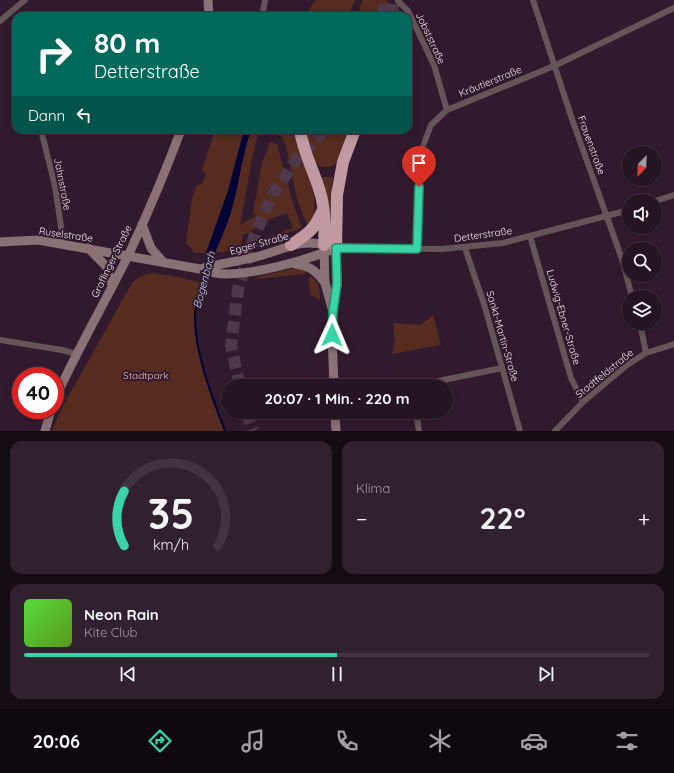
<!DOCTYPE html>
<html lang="de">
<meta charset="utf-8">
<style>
:root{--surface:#251422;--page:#31212f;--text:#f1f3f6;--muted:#a39ea5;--line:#423340;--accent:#39d4a5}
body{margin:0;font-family:Quicksand,sans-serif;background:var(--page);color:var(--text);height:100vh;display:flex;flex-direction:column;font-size:15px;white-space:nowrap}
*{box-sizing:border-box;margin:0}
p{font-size:13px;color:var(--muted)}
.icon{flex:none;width:22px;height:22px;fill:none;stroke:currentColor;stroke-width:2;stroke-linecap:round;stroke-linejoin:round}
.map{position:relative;height:431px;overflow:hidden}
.drawer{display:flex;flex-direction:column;gap:10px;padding:10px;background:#140b13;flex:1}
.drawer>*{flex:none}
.guide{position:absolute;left:12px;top:12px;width:400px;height:122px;border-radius:12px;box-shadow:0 2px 6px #0003,0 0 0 1px var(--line);background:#00695c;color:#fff;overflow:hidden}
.needle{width:26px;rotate:203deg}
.buttons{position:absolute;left:622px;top:146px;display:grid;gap:8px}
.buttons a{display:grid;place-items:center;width:40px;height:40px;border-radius:50%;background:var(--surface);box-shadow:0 2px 6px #0003,0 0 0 1px var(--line);font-size:20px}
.speed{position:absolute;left:12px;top:367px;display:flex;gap:8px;font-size:20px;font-weight:700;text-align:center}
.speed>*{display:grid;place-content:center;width:52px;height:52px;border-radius:50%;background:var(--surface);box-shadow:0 2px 6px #0003,0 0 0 1px var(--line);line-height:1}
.speed .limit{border:6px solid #d22;background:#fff;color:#111}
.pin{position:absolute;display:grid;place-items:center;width:34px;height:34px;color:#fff;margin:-41px -17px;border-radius:50% 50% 50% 0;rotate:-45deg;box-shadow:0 0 4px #0007}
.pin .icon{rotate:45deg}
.me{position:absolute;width:44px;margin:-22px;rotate:1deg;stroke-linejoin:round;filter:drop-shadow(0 0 3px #0008)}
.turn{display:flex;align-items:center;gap:14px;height:84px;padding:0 16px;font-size:18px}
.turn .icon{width:52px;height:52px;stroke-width:2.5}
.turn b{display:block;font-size:28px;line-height:34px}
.then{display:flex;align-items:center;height:38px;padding:0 16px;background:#0003;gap:8px;font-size:15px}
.big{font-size:30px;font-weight:700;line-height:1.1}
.drawer .tile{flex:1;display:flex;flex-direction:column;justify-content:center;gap:6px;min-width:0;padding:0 14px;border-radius:12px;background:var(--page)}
.drawer .dial{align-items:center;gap:0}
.dial svg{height:104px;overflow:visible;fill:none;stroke:var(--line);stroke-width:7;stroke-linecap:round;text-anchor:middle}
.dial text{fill:var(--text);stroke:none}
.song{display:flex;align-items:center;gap:12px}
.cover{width:48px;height:48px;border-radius:6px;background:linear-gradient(135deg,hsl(110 70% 55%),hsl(90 70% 35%))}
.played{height:4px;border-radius:2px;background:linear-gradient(90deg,var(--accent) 50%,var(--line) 50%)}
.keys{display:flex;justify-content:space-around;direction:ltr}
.heat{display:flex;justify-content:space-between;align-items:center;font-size:22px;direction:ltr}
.drawer .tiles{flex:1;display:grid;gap:10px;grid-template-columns:1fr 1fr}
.tile:last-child{grid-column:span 2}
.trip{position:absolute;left:221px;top:379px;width:232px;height:40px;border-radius:20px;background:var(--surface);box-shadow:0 2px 6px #0003,0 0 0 1px var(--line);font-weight:700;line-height:40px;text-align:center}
.menu{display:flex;height:64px;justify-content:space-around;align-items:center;background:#0f080e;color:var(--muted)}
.menu .icon{width:28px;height:28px}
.menu .on{color:var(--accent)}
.menu b{font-size:18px;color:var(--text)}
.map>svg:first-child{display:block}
.green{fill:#552c1f}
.water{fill:#020236}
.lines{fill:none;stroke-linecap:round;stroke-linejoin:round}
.stream{stroke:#020236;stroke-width:2}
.highway-tunnel{stroke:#4e384a;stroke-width:12;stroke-dasharray:12 6;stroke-linecap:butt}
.street{stroke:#655558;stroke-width:6}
.secondary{stroke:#8a7175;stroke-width:9}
.highway{stroke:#c199a1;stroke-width:12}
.route-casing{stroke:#258a6b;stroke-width:10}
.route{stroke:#39d4a5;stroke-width:7}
.labels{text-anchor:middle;stroke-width:4;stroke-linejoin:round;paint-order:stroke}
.street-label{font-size:10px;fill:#f2e2ef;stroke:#311a2d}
.park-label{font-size:10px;fill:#fdbeaa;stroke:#311a2d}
.water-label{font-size:11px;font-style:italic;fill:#c6d6f9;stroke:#311a2d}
</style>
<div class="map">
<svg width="674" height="431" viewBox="0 0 674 431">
<rect width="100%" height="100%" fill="#311a2d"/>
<path class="green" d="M315,0H355L348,16H306Z
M363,0H385L400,11L398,16H357Z
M215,130H244L228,191L206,253H195L186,243L192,198L197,185L202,184L206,174L202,170Z
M251,130H259L252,159L240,225L257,215L253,213L262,163L270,142L277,144L292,200L302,228L248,247L247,240L255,237L257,241L293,228L287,213L254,225L255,229L243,235L240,249L215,253C220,240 226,228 230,215C239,187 241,158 251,130Z
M267,130H297L314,195L315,218L311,227L306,222L297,199L286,146L282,137Z
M306,130H327L333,135L337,130H351C347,142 342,169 325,167C322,167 318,165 316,164L306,135Z
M319,177H333L330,211V231Z
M295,268L308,270L305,274L255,279L257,277Z
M152,273L179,277L202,283L195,314L197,346L213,399L225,431H52L60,411L131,285C137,277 143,275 152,273Z
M311,276C319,282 320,291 320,300L311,295L308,279Z
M433,315L441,345L392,354L395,339L393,323L420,325Z"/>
<path class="water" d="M244,130H251C241,158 239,187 230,215C226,228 220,240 215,253H206L228,191Z"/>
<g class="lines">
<path class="stream" d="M208,263L212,250
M205,273C202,284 195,304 195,315C194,351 212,397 225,431"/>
<path class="highway-tunnel" d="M382,16L387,0
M392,16L393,0
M240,386L231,346L238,289L255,234L273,194L296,160L324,130
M246,412L253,431"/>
<path class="street" d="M533,0L572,119L623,262L632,297
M398,1L408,11L434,65L447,110
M262,16L265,0
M0,21L25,0
M41,130L55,186L62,233L60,243
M655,201L674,195
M530,236L571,378L583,402
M336,248L442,249L503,243L629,210
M465,248L484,304L520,431
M417,249L420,173L423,146L431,125L447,110L554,66L674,8
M640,323L646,353
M0,340L62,350L76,354
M414,386L502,368
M416,412L419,431
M555,431L583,402L627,365L646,353L674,344"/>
<path class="secondary" d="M208,0L209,16
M142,224L151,248L164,263
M0,242L38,240L200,269C205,270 210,272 215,273C246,278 307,260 336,248
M324,247L325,283L332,308
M88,248L106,266L112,285
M292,263C309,266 315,269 325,283
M200,269C221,263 242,261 263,255C287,248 303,238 329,246
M334,386L332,335L333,311L337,284L336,248
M55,399C77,350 104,304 128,256C147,215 165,173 181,130
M335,412L336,431
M45,431L51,410"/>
<path class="highway" d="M300,130C303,152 314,171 320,192C325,208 325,228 324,245
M291,245C309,233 314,230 323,210
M336,248L337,195L343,162L355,130"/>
</g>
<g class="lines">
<g class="route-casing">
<path id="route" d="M332,335L333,311L337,284L336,248L417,249L419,187"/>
</g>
<use href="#route" class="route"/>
</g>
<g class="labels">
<g class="street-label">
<text transform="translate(431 38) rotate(65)" y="4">Jobststraße</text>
<text transform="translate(490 81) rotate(-22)" y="4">Kräutlerstraße</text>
<text transform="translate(592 145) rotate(70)" y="4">Frauenstraße</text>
<text transform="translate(63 184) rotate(79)" y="4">Jahnstraße</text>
<text transform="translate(66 234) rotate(8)" y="4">Ruselstraße</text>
<text transform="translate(483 234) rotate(-8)" y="4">Detterstraße</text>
<text transform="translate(259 243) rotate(-15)" y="4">Egger Straße</text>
<text transform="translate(111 261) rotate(-64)" y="4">Graflinger Straße</text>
<text transform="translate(564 317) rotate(74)" y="4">Ludwig-Ebner-Straße</text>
<text transform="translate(503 336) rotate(74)" y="4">Sankt-Martin-Straße</text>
<text transform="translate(604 373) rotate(-39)" y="4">Stadtfeldstraße</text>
</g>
<g class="park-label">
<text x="146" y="379">Stadtpark</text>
</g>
<g class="water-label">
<text transform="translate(204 280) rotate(-75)" y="4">Bogenbach</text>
</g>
</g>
</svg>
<div class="buttons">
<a><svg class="needle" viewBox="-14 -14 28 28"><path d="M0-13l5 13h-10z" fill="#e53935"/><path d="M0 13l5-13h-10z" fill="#a39ea5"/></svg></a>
<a><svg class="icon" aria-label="sound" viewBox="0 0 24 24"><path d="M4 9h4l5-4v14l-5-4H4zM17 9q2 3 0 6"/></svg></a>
<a><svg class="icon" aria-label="search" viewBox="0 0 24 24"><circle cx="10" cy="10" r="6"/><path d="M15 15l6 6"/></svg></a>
<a><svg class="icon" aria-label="layers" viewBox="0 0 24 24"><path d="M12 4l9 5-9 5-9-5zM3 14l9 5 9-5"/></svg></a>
</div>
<div class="speed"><div class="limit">40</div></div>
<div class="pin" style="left:419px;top:187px;background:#d93025"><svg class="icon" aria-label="arrive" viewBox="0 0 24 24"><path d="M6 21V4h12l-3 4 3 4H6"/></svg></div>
<svg class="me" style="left:332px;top:335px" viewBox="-20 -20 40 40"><path d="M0-17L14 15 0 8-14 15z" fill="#39d4a5" stroke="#fff" stroke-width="4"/></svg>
<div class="trip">20:07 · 1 Min. · 220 m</div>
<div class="guide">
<div class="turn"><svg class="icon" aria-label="right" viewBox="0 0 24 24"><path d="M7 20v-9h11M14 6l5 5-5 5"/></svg><div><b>80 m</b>Detterstraße</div></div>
<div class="then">Dann<svg class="icon" aria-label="left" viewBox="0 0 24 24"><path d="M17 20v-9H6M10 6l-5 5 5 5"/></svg></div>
</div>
</div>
<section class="drawer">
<div class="tiles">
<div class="tile dial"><svg viewBox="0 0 100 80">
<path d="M14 69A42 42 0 1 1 86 69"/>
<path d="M14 69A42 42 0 0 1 14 27" stroke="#39d4a5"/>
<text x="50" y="56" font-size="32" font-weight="700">35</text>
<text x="50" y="72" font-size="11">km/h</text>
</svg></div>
<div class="tile"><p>Klima</p>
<div class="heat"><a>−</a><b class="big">22°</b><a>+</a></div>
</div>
<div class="tile">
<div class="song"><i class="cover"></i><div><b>Neon Rain</b><p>Kite Club</p></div></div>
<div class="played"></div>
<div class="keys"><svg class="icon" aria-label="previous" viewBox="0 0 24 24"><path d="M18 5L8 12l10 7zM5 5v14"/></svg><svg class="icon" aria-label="pause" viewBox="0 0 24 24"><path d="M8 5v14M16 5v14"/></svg><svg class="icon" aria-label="next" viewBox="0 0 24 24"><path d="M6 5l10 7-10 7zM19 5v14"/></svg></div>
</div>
</div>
</section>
<nav class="menu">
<b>20:06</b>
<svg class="icon on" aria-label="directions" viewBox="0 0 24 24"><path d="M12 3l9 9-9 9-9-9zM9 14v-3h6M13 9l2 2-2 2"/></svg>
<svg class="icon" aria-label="music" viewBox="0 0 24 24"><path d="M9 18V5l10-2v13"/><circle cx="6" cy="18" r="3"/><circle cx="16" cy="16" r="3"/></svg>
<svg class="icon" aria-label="phone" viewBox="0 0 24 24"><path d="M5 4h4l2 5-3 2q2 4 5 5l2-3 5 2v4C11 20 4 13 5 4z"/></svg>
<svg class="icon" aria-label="climate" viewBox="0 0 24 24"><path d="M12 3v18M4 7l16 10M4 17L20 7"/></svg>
<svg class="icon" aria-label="car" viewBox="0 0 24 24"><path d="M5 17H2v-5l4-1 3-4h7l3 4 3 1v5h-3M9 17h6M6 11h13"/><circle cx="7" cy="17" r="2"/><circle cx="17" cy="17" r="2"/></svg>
<svg class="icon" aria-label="filters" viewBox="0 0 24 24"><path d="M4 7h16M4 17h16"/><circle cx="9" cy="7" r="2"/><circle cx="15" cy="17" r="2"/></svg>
</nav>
